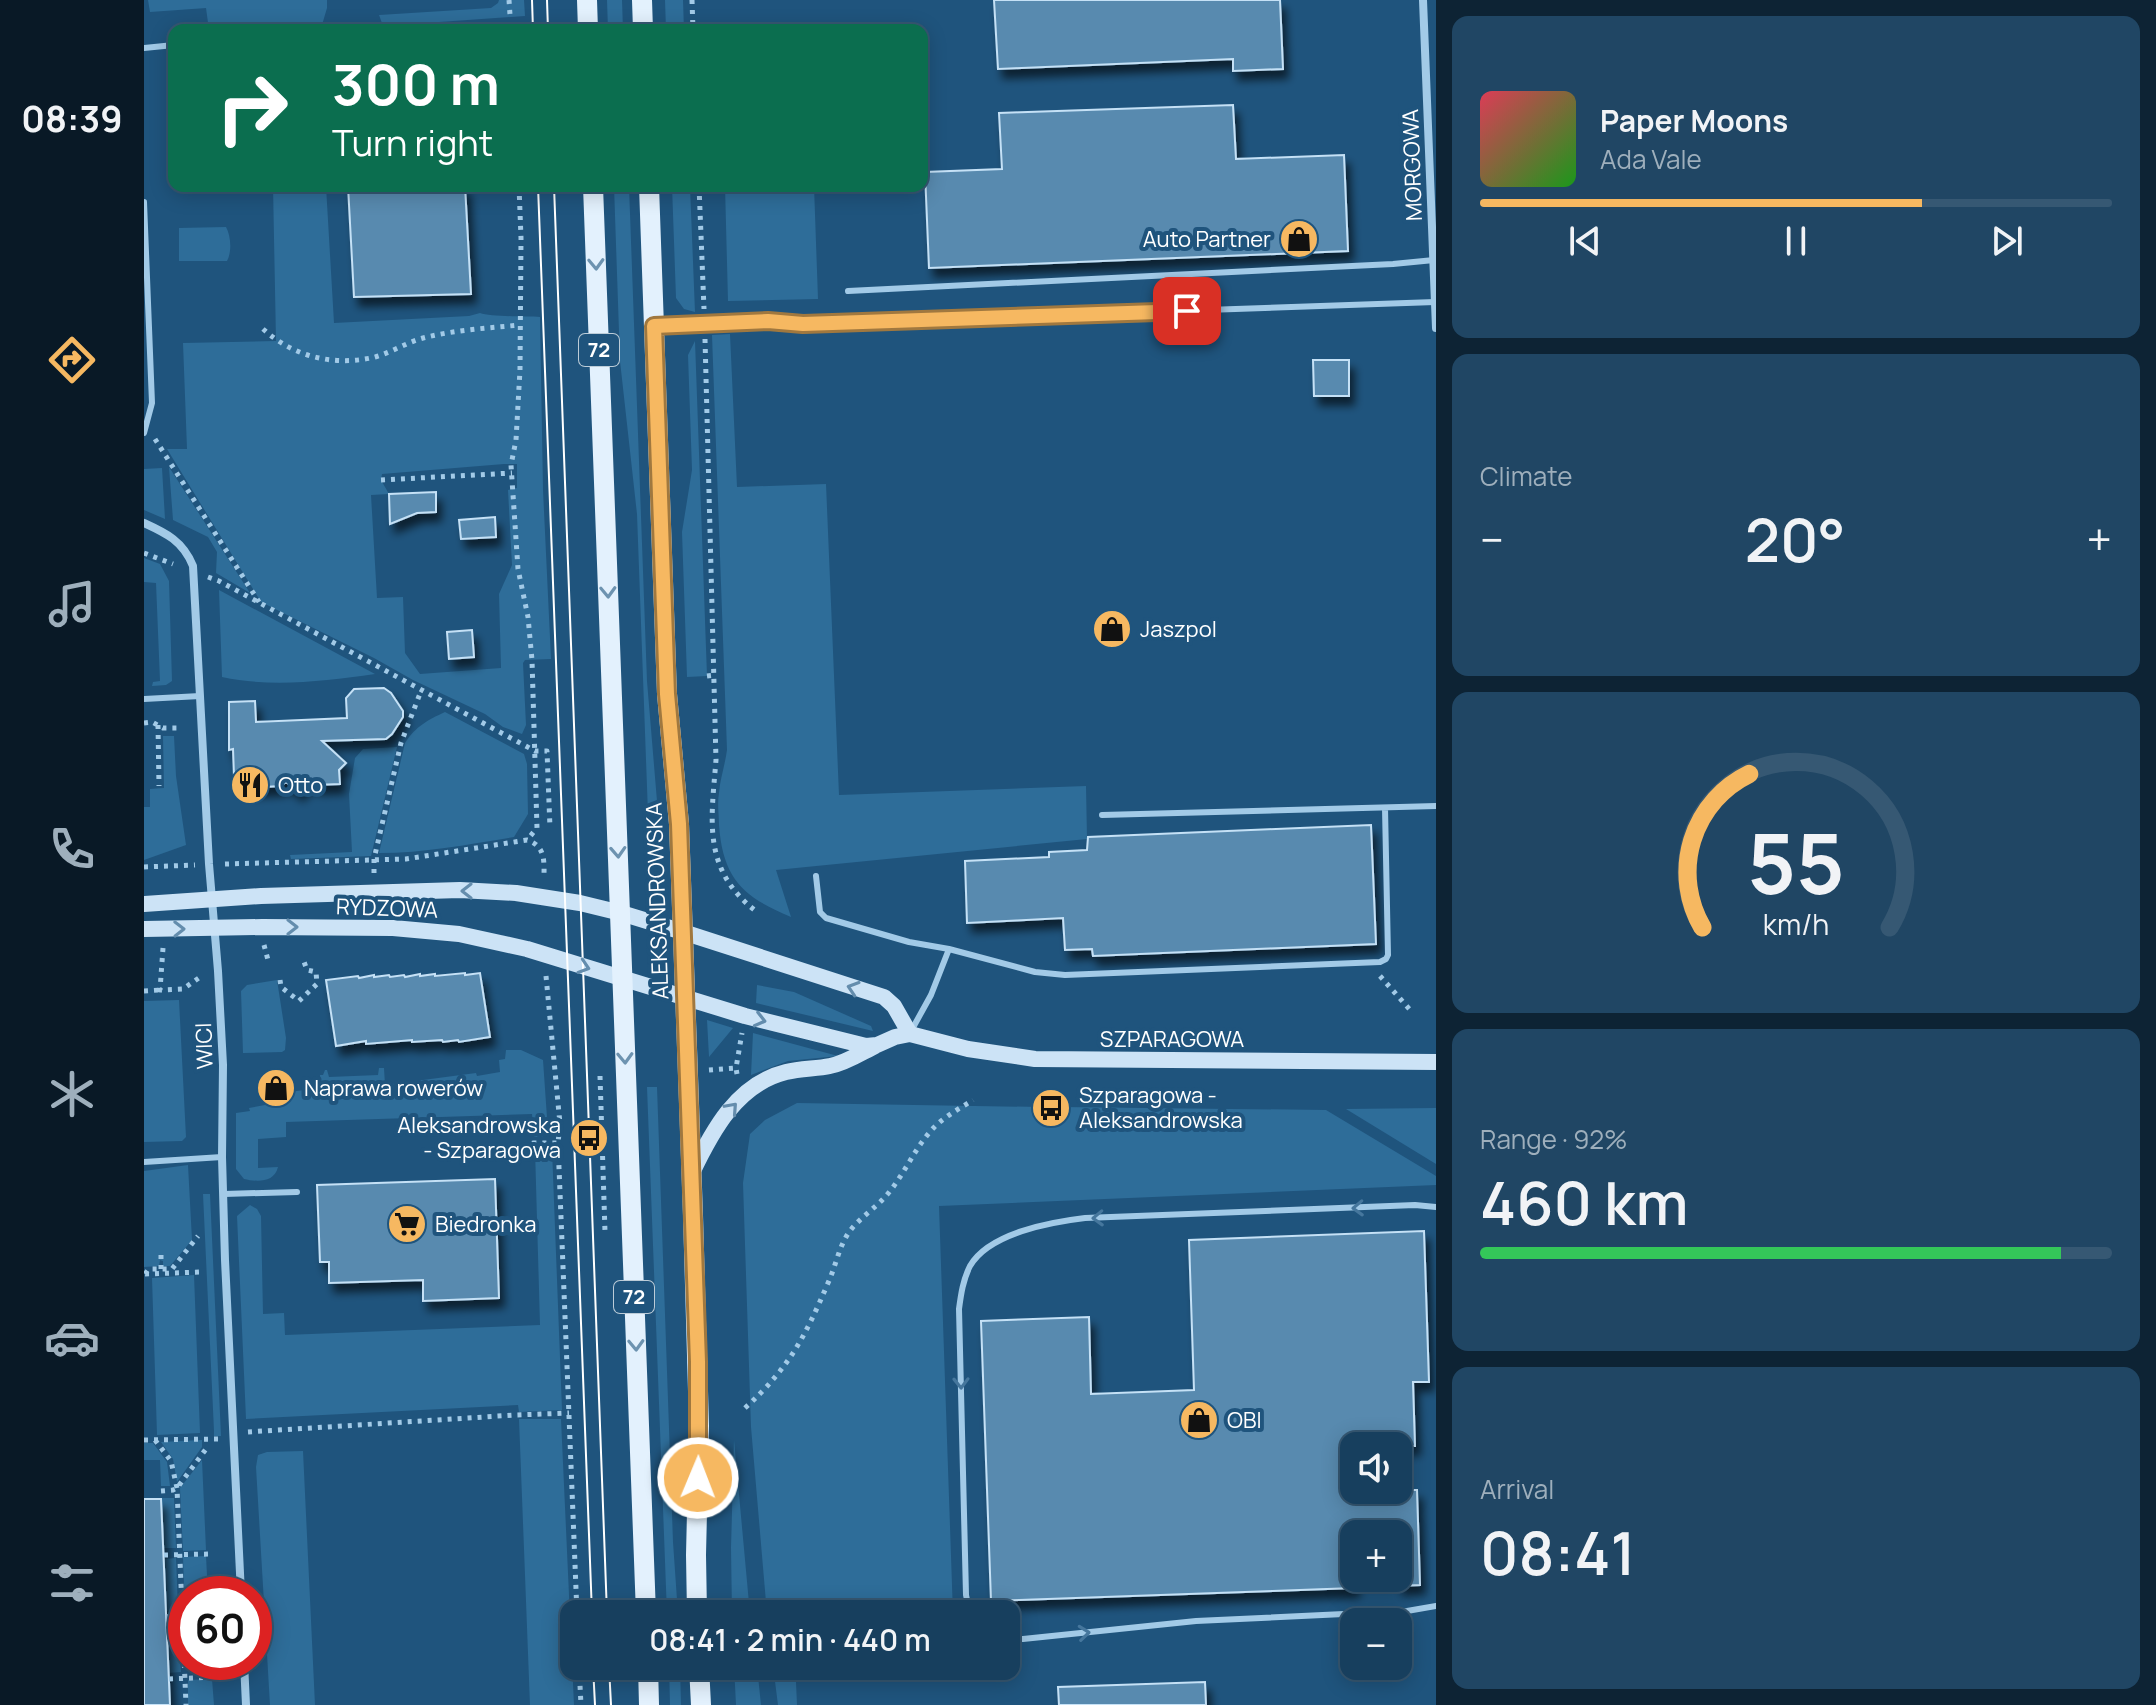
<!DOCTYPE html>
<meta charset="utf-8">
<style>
:root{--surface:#173f5e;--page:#204664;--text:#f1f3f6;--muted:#9eafbc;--line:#365873;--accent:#f6b861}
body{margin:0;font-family:Manrope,sans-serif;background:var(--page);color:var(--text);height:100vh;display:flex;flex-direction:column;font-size:30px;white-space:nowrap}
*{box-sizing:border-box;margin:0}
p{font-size:26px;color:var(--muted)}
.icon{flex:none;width:44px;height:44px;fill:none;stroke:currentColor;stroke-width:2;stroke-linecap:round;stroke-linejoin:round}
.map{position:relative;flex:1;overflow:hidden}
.drawer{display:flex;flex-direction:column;gap:16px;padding:16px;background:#0d2334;width:720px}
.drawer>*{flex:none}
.top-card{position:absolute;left:24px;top:24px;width:760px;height:168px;border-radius:16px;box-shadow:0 4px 20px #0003,0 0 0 2px var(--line);background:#0b6e4f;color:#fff;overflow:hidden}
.fabs{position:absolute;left:1196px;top:1432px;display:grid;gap:16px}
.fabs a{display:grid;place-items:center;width:72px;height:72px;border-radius:16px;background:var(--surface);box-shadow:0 4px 20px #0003,0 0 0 2px var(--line);font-size:40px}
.speed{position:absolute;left:24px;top:1576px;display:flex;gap:16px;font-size:40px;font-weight:700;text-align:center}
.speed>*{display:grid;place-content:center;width:104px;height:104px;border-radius:50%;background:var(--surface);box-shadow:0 4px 20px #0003,0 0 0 2px var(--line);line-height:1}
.speed .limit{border:12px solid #d22;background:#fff;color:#111}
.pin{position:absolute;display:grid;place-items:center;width:68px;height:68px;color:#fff;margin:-34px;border-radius:16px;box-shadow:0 4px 12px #0006}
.me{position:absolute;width:88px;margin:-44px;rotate:1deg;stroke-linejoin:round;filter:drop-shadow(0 0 6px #0008)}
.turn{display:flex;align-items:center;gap:28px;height:168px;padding:0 32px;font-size:36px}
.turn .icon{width:104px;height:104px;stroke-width:2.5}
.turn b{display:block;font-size:56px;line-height:68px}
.big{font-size:60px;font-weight:600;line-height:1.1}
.drawer .tile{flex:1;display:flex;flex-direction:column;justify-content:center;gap:12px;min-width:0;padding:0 28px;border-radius:16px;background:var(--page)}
.drawer .dial{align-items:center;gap:0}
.dial svg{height:208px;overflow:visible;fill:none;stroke:var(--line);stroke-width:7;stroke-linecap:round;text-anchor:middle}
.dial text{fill:var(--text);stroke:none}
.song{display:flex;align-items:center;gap:24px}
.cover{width:96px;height:96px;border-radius:12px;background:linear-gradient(135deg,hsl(350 70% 55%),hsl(120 70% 35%))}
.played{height:8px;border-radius:4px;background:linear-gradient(90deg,var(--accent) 70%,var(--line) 70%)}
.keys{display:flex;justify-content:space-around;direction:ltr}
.heat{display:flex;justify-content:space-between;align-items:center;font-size:44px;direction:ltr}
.charge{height:12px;border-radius:6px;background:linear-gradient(90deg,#34c759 92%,var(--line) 0)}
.trip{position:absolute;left:416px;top:1600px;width:460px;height:80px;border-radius:16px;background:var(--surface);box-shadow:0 4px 20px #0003,0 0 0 2px var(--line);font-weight:600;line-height:80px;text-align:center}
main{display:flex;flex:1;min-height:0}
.tab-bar{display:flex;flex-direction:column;width:144px;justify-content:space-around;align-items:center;background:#091926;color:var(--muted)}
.tab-bar .icon{width:56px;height:56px}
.tab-bar .active{color:var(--accent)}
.tab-bar b{font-size:36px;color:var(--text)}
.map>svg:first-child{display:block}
.green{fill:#2e6d99;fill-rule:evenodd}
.building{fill:#588aaf;stroke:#c5e1f6;stroke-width:2;filter:url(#shadow)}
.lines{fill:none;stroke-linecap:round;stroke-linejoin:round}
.path{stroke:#a2cae7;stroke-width:5;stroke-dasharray:4 6;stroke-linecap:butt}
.lane{stroke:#a2cae7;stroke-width:6}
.street{stroke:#a2cae7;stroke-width:8}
.secondary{stroke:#cce3f6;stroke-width:16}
.primary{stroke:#e3f1fd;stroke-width:20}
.tram{stroke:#fff;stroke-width:2}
.oneway{stroke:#6d93b0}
.oneway2{stroke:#648dad}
.oneway3{stroke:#46779d}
.route-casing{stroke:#a0783f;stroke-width:20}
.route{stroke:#f6b861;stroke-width:14}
.labels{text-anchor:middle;stroke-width:8;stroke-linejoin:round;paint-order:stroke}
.shield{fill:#1f547d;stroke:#bcccd8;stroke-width:2}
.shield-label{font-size:20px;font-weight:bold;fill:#fff}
.street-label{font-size:22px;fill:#fff;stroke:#1f547d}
.poi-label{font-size:22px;fill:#fff;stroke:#1f547d;text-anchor:start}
</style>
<main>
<nav class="tab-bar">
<b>08:39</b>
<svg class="icon active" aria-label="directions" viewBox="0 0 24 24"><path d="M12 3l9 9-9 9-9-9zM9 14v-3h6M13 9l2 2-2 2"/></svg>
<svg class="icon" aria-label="music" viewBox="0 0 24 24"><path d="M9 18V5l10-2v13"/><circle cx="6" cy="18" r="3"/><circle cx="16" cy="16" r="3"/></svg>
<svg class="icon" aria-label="phone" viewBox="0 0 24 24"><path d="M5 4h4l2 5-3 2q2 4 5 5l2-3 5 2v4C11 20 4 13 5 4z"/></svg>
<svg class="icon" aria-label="climate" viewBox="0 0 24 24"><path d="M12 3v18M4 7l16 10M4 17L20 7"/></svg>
<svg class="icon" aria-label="car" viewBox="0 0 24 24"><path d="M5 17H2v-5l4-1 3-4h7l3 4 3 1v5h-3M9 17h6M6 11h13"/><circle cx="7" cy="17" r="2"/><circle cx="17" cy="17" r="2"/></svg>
<svg class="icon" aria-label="filters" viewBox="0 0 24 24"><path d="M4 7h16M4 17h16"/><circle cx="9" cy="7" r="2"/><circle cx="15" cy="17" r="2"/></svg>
</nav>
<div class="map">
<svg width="1292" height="1705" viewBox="0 0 1292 1705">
<defs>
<filter id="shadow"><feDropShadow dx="5" dy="9" stdDeviation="4" flood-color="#0009"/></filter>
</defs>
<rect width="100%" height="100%" fill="#1f547d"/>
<path class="green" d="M4,0H183V8L178,25L65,30L62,8L6,12Z
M355,0H380L381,16L239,26L235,15L347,8L354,3Z
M463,0H478L479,30H464Z
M521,0H539L540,30H522Z
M129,186H182L190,323L325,316L336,313C346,317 382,316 396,317L399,490L407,659L381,660L379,663L382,725L378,734L359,727L341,714L269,680L230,658L117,602L23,449H43L39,343L132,341ZM360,464H373V488L364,490L368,565L355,594L357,668L276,674L261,653L259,597L233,598L227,495L245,494L237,480L238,474Z
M470,186H485L503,681L514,813L504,814L493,514L476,361Z
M528,186H546L551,312L540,309L532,298Z
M581,186H670L674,299L584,301Z
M82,227C87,236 88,252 83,261H35V228Z
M586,334L593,487L682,484L695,795L942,786L943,839L632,870L647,917C599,897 579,879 575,825C575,814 573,804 575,793C576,779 581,765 583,750L568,335Z
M551,341L563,676L543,677L538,532L548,470L544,355Z
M25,467L106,593L72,573L73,552L64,537L29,520Z
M18,468L21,519L0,510V469Z
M0,558L16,564L25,581L28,681L22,685L8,686L9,682L16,681L12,583L0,582Z
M75,590L231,674C180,681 129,688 78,677Z
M301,712L380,754L383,764L384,814L370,837C325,844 281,853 235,853L261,743C272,726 284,720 301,712Z
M19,736H30L32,776L42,845L0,860V807H6V789L20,788Z
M253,747L227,856L147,859L146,855L208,852L205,794L211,758L219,749Z
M133,980L142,1038L141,1050L138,1052L99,1053L97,991L103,985Z
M613,985L650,992L727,1026L729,1031L612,1003Z
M35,1000L42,1137L38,1141L0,1142V1001Z
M563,1020L589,1028L565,1057Z
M609,1033L694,1056L644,1061L607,1075Z
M362,1050H377L399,1060L404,1132L398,1137H390L388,1114L142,1122V1137L114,1139V1168L134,1167C130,1183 113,1182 100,1179L92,1169V1113L106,1111L105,1108L121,1105L120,1095L177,1088L176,1075H179L181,1070H183L185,1077L234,1075L235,1068H240L241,1085L332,1073L333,1076L356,1072L355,1060L361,1059Z
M503,1087H513L529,1542L534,1614H523Z
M653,1103L896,1107L897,1114L916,1115V1107L1182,1110L1292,1176V1185L795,1206L809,1614H623L607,1427L599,1183L606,1134L621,1120Z
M1292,1108V1164L1202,1109Z
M391,1149H408L418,1410L375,1412L374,1405L102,1419L93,1216L106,1205L113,1209L117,1216L119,1314L140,1313L141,1335L396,1325Z
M44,1165L48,1240L26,1266H19V1261L16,1260L15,1266L0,1267V1171Z
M59,1194H66L77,1436H70V1431Z
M50,1275L56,1433L13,1435L8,1278Z
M375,1419H417L430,1705H386Z
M58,1440V1447L33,1482L29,1459L17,1442Z
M590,1440L606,1614H588L587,1548Z
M0,1443H9L23,1462L26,1486H17L16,1460H0Z
M159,1451L171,1705H126L112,1467L114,1455L123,1452Z
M58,1460L62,1550L39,1551L36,1488Z
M17,1498H30L32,1548H19Z
M62,1556L64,1594H42L41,1612L39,1557Z
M32,1558L34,1610L22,1611L20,1559Z
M22,1620H34L37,1672L24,1673Z
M525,1666H536L537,1705H526Z
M590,1666H613L617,1705H592Z
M629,1666H811V1672L652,1682L653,1705H634Z
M68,1679L70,1705H44V1680Z"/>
<path class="building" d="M850,0H1136L1139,69L1089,71V59L854,69Z
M1089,105L1092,159L1200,155L1204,251L785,268L781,172L858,169L855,113Z
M204,186H321L327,294L210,297Z
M1169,360H1205V396H1170Z
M292,492V512L273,513L246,524L245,494Z
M351,517L352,537L317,539L315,520Z
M328,630L330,657L305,659L303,632Z
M240,688L247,693L259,711V717L248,734L242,739L178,741L202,763L195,770L196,784L171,785L165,781L154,792L142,782L137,786L103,788L90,776L89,749L85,750V702L111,701L112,722L203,718L202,698L210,689Z
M1227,825L1232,944L949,956L948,949L921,950L919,918L823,923L821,861L905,857V852L943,850L944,837Z
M321,973V975L336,973L346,1037L315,1042L314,1040L299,1042L298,1040L268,1042V1040L222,1044V1041L192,1046L182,980L214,976L215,978L230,975V977L245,975L246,977L260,975L261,977L276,974V976L291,974V976Z
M351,1179L355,1298L279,1301V1280L185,1283V1262H176L173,1185Z
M1280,1231L1285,1382H1269L1271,1446H1210V1490H1273L1276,1585L1254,1586V1534H1210V1588L847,1601L837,1321L945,1317L947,1394L1050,1390L1045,1240Z
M0,1499H17L26,1705H0Z
M1061,1682L1062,1705H915L914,1687Z"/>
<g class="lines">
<path class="path" d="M365,0L366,15
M548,0L549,30
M375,186L377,238L376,370L372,440L367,465L374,569L384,617L388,660L393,828L383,840
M555,186L560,309
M119,329C149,356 187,366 227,358C245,354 261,343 279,338C310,330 344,328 376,325
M561,339L572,760C567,822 558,870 613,912
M11,439L115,602
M237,480L368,473
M0,553L29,564
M64,577L75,581L391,751H403L406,828
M563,676L571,675
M0,723L8,722L19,728H35
M14,725L15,786
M81,864L262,859L383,840C402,846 400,862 400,878
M0,867L51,865
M230,873V859L257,743L277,691
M120,945L124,960
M19,948L16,990L39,989L59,975
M402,976L416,1124L414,1143L433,1614
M1236,976L1267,1011
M136,980L137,987L155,1001L173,984L172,972L163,970L159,959
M0,991L16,990
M565,1070L592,1068
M593,1074L592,1068L598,1033
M456,1076L461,1232
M370,1151L389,1143H414
M17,1255V1269
M1,1274L5,1269H28L54,1236
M1,1274L56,1272
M601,1408C645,1368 661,1337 684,1283C691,1268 694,1251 702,1237C711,1221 728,1211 740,1198C758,1179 768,1153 785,1133C796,1119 813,1110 829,1100
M104,1432L371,1415L425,1413
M0,1440L75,1439
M11,1440L27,1461L33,1488L42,1705
M17,1491L29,1490L33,1488L62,1449
M20,1555L67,1554
M114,1594L118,1660
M22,1617L42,1615
M435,1666L437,1705
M25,1679L73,1677"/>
<path class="lane" d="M308,30L369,27
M0,48L30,45
M0,202L8,403L0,433
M704,291L1249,264L1290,260
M513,326L624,321L659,324L1291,302
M0,699L56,696
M958,815L1292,806
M672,876L676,912L682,918L765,942L805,949L891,972L921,975L1236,962L1242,959L1244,955L1241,808
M766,1033L787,995L805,949
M0,1162L78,1157
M80,1194L153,1192
M826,1614L822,1595L815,1309C817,1294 819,1280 826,1266C845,1233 907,1222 941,1218L1271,1205L1292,1207
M862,1639H879L1052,1621L1263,1611L1292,1606"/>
<path class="street" d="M1279,0L1292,328
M0,523C22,533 39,541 49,566L65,864L74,971L79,1065L78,1157L81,1260L97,1594
M100,1662L102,1705"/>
<path class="secondary" d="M0,904L117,896L316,890L372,893L436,903L477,913L539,932L740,997L750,1006L766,1034
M0,929L118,927L249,928L315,934L383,949L601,1016L722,1046L733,1045L751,1037L766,1034L824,1049L891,1059L1292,1062
M548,1173C568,1131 593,1084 642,1072C657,1068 672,1069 686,1066C702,1063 717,1053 731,1046"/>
<path class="primary" d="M443,0L444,30
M498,0L499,30
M449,186L502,1614
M505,186L523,694L535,824L549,1215L555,1426L552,1555L553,1614
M504,1666L505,1705
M555,1666L557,1705"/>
<path class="tram" d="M388,0L389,30
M403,0L404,30
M394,186L448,1614
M410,186L463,1614
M449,1666L451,1705
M465,1666L467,1705"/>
</g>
<defs><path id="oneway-chevron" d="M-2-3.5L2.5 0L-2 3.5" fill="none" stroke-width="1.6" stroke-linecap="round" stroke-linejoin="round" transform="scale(2)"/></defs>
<g class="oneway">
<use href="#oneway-chevron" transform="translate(452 264) rotate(88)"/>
<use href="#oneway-chevron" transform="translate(464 592) rotate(88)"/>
<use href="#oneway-chevron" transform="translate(474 852) rotate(87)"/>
<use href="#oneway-chevron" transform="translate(481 1058) rotate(88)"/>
<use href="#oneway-chevron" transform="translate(492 1345) rotate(88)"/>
</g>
<g class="oneway2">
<use href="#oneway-chevron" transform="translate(323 891) rotate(-180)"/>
<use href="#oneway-chevron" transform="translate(148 927)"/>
<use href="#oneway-chevron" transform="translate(35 929) rotate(-1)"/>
<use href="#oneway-chevron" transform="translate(440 967) rotate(18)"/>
<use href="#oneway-chevron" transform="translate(709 988) rotate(-162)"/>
<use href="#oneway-chevron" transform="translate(616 1020) rotate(14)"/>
<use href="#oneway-chevron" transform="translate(588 1108) rotate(-48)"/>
</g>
<g class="oneway3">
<use href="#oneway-chevron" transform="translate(1214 1208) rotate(178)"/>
<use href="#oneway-chevron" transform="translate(954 1218) rotate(178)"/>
<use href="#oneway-chevron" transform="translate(817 1383) rotate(89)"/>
<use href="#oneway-chevron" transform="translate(940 1633) rotate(-6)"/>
</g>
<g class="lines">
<g class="route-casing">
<path id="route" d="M554,1478V1362L535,824L523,694L510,326L624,321L659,324L1043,311"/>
</g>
<use href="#route" class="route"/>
</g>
<defs>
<g id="shop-disc" transform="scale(2)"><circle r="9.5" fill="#f6b861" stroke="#1f547d"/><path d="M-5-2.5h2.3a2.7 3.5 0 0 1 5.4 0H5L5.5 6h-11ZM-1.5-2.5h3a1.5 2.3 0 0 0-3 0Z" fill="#111"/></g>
<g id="restaurant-disc" transform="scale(2)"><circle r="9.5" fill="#f6b861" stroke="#1f547d"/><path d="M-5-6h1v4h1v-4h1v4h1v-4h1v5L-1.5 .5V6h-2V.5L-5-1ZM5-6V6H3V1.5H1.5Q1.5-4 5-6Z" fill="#111"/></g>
<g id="bus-disc" transform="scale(2)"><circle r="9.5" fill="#f6b861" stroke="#1f547d"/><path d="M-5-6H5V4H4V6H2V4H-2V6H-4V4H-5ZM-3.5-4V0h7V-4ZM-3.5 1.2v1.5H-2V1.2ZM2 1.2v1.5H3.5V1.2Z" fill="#111"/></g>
<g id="supermarket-disc" transform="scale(2)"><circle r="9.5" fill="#f6b861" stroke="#1f547d"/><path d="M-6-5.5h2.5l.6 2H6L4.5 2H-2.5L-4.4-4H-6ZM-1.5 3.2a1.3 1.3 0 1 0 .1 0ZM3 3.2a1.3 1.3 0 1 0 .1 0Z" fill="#111"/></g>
</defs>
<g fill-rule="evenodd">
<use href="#shop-disc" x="1155" y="239"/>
<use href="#shop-disc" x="968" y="629"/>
<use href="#restaurant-disc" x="106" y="785"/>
<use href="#shop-disc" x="132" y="1088"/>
<use href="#bus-disc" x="907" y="1108"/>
<use href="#bus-disc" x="445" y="1138"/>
<use href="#supermarket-disc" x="263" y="1224"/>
<use href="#shop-disc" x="1055" y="1420"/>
</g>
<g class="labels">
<g class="shield">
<rect x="435" y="334" width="40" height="32" rx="6"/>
<rect x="470" y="1281" width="40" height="32" rx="6"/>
</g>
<g class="shield-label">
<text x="455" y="357">72</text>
<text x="490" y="1304">72</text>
</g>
<g class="street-label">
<text transform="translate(1268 165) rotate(-92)" y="8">MORGOWA</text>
<text transform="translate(513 901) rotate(-92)" y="8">ALEKSANDROWSKA</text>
<text transform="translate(243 908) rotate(2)" y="8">RYDZOWA</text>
<text x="1028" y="1047">SZPARAGOWA</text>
<text transform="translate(60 1046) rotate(-92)" y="8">WICI</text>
</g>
<g class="poi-label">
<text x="1127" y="247" text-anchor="end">Auto Partner</text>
<text x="996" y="637">Jaszpol</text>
<text x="134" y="793">Otto</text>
<text x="160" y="1096">Naprawa rowerów</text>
<text x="935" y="1103">Szparagowa -<tspan x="935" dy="25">Aleksandrowska</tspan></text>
<text x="417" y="1133" text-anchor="end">Aleksandrowska<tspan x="417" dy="25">- Szparagowa</tspan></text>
<text x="291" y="1232">Biedronka</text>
<text x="1083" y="1428">OBI</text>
</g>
</g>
</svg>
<div class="fabs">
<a><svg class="icon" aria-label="sound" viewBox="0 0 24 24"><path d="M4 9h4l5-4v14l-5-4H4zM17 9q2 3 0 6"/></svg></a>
<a>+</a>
<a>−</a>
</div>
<div class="speed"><div class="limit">60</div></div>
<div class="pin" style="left:1043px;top:311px;background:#d93025"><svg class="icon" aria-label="arrive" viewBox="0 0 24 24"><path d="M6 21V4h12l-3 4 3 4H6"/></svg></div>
<svg class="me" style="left:554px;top:1478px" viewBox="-20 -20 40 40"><circle r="17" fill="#f6b861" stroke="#fff" stroke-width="3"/><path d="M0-11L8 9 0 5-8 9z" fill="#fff"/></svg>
<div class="trip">08:41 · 2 min · 440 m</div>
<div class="top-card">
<div class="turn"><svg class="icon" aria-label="right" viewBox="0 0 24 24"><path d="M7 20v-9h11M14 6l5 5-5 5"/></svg><div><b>300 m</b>Turn right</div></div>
</div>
</div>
<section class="drawer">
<div class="tile">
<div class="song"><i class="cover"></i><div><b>Paper Moons</b><p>Ada Vale</p></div></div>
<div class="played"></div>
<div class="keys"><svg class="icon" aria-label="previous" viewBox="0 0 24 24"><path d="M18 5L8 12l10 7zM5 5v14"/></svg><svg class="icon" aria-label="pause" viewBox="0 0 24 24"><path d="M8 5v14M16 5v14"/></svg><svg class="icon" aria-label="next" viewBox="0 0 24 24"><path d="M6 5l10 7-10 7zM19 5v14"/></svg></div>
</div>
<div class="tile"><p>Climate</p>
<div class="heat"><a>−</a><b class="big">20°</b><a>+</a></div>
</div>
<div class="tile dial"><svg viewBox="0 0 100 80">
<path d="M14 69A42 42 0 1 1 86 69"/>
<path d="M14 69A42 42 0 0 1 32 10" stroke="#f6b861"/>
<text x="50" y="56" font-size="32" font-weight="700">55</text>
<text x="50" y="72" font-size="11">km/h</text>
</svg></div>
<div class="tile"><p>Range · 92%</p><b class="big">460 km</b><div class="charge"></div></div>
<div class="tile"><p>Arrival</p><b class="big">08:41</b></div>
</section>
</main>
